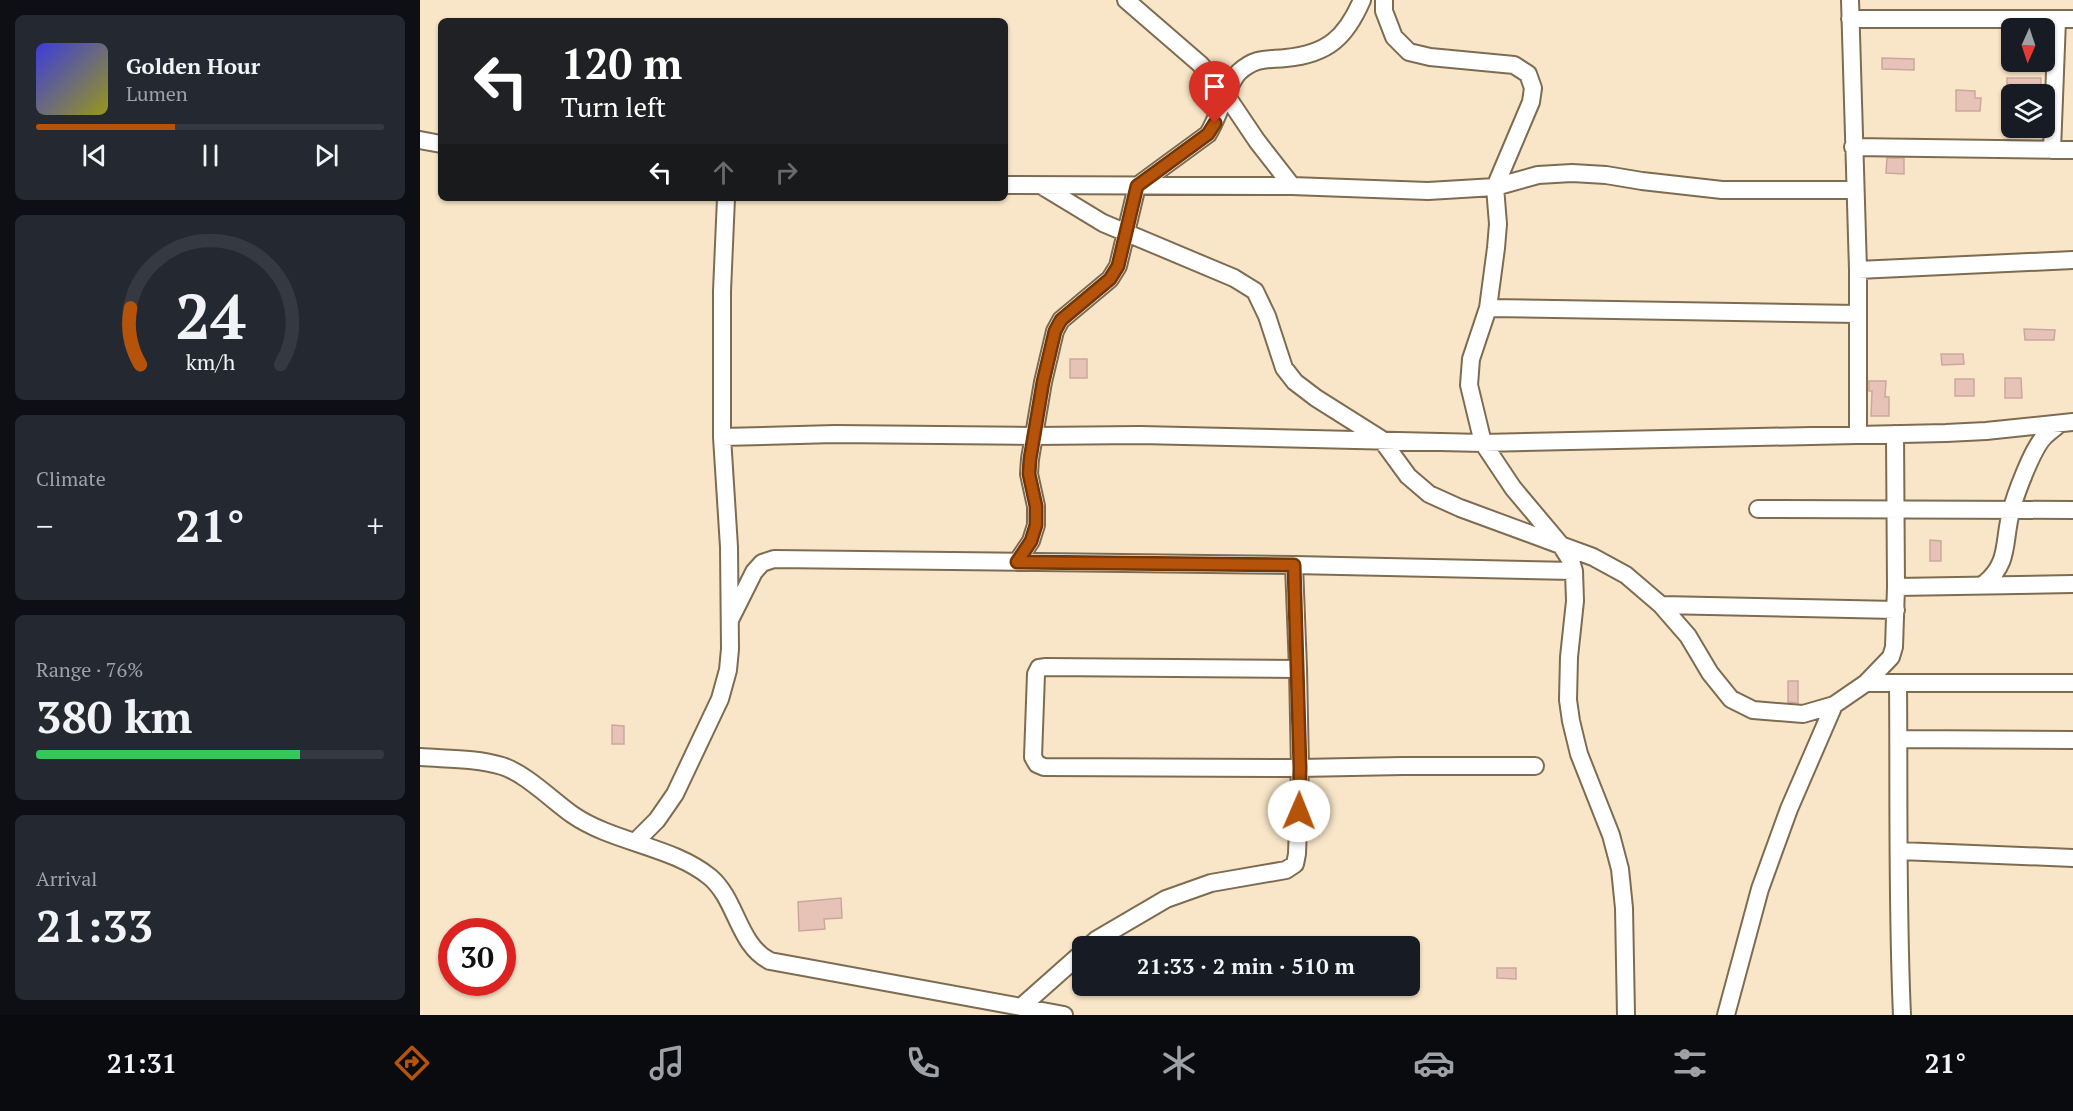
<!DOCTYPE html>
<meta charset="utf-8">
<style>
:root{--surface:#171b24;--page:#242831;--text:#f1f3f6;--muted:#9ea1a6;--line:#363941;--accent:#b45309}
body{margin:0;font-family:"PT Serif",serif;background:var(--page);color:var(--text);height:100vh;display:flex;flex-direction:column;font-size:22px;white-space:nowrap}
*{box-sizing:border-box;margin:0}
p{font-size:20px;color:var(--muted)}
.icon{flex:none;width:33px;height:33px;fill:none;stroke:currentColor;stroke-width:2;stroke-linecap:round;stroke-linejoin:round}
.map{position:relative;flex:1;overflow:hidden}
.details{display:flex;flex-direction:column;gap:15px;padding:15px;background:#0d0f14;width:420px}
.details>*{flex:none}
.hud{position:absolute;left:18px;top:18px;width:570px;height:183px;border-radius:9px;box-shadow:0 2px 4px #0004;background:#202124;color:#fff;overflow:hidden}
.needle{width:39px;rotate:183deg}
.buttons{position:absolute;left:1581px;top:18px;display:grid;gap:12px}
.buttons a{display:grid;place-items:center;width:54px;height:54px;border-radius:9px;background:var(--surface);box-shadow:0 2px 4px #0004;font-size:30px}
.speed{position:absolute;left:18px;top:918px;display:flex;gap:12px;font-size:30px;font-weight:700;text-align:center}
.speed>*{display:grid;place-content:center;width:78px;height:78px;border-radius:50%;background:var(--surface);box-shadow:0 2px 4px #0004;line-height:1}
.speed .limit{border:9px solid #d22;background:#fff;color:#111}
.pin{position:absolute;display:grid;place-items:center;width:51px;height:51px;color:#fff;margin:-62px -26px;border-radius:50% 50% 50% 0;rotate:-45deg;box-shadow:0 0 6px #0007}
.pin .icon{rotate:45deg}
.me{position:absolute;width:66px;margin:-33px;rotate:1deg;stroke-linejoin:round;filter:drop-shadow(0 0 4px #0008)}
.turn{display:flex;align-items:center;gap:21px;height:126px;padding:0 24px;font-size:27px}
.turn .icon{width:78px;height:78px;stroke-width:2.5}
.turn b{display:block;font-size:42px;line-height:51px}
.lanes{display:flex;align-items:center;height:57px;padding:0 24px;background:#0003;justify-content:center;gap:30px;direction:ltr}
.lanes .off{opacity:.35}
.big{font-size:45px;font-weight:700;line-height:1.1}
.details .card{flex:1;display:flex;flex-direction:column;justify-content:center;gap:9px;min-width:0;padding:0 21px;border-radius:9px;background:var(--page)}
.details .dial{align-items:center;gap:0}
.dial svg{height:156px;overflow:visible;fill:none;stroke:var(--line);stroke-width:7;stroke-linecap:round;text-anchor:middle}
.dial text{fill:var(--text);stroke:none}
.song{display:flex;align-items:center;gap:18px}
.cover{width:72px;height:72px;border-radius:9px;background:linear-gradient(135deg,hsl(240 70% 55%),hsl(60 70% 35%))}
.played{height:6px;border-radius:3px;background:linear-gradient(90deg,var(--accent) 40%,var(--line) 40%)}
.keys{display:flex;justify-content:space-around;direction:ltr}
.heat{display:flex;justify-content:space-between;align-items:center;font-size:33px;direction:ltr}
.charge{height:9px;border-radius:4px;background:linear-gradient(90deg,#34c759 76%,var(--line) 0)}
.trip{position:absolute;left:652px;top:936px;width:348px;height:60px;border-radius:9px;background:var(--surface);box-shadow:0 2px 4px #0004;font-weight:700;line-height:60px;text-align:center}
.menu{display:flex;height:96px;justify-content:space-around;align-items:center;background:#090b0e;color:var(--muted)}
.menu .icon{width:42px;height:42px}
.menu .current{color:var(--accent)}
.menu b{font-size:27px;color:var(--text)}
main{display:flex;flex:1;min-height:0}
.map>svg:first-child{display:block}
.building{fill:#e6c2b7;stroke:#cba89d;stroke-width:1.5}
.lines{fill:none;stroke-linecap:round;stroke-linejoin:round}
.street-casing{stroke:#7d6c51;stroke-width:20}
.street{stroke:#fff;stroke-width:16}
.route-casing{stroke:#753606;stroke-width:15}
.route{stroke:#b45309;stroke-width:10}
</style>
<main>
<section class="details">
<div class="card">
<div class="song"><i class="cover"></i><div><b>Golden Hour</b><p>Lumen</p></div></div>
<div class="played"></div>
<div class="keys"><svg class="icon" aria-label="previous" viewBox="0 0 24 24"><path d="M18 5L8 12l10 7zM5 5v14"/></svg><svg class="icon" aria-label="pause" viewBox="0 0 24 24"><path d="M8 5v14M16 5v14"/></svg><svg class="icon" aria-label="next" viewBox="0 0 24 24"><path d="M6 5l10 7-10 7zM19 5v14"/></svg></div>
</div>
<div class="card dial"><svg viewBox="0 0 100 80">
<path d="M14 69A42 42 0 1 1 86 69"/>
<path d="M14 69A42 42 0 0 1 9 40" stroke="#b45309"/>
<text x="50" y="56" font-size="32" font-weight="700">24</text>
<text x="50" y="72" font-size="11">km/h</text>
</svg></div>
<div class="card"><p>Climate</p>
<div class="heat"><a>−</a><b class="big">21°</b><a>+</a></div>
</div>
<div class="card"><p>Range · 76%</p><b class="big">380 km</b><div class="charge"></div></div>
<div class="card"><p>Arrival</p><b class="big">21:33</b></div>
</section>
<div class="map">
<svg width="1653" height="1015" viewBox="0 0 1653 1015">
<rect width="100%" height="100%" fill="#f9e6c8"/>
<path class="building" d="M1462,58L1494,59V70L1462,69Z
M1587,78H1621V89H1587Z
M1536,90L1555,91V98H1561L1560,111H1536Z
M1467,158H1484V174L1466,173Z
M1604,329L1635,330L1634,340H1605Z
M1521,354H1543L1544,364L1522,365Z
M650,359H667V378H650Z
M1585,378H1601L1602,398H1585Z
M1535,379H1554V396H1535Z
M1449,381H1466L1465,397H1469V416H1451L1452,391H1449Z
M1510,540L1521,541V561H1510Z
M1368,681H1378V703L1368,702Z
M192,725L204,726V744H192Z
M421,898L422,918L404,919L405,929L379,931L378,902Z
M1077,968H1096V979L1077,978Z"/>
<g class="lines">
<g class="street-casing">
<path id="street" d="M706,0L780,64L806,95L837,141L872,186
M964,0V11L974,37L989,52L1010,57L1094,65L1108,74L1113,88L1111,102L1075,187L1078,224L1076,248L1068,308L1051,359L1049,385L1063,443L1093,488L1140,544L1151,561L1154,571L1155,601L1149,657L1148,700L1151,721L1159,754L1191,835L1200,869L1204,908L1206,1015
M1430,0L1438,270V434
M1430,19H1653
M0,140L21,144
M1433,147L1653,150
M1632,150L1637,20
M585,185L872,186L1008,191L1075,187L1118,175L1152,173L1186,175L1222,181L1302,190H1434
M622,186L683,223L814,278L835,291L847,316L864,368L875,382L896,398L961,439L988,476L1009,494L1040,508L1173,557L1206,575L1241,605L1268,636L1290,673L1311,699L1333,710L1383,714L1414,705L1446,683L1471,657L1474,647L1476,587L1653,584
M1438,270L1653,260
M1068,308L1438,314
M1475,434L1476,587
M302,437L415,434L614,436L720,435L1063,443L1526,433L1566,431L1653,422
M1338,509L1653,510
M597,562L611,541L616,525V506L609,474L610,459L623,382L635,331L641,320L690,279L698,266L717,186L788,134C799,117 806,86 819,72C836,57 846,60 866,58C908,54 926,37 942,0
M874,565L878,669L626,667L619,668L616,674L613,757L617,764L624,767L880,768L983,766H1115
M1564,584C1590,563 1583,542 1591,512C1595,495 1613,447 1625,436C1629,432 1635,428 1639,424
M1241,605L1476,610
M310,620L334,572L342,563L354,559L874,565L1154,571
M1446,683H1653
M1478,683C1479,794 1477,904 1482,1015
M1479,739L1653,740
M0,757C26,759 56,758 82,766C105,773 133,801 153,815C194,843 252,846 290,877C317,900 318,945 350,961L601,1007L663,952
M215,842L237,820L255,794L300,699L308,670L310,649L309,547L302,437V291L306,198
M1480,851L1653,858
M669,946L676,940L746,899L791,883L866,870L875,864L877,854L880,768L878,669
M601,1007L644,1015
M1306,1015L1340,889L1369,809L1414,705"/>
</g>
<use href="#street" class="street"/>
</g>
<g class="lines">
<g class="route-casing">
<path id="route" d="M795,123L788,134L717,186L698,266L690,279L641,320L635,331L623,382L610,459L609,474L616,506V525L611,541L597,562L874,565L880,768L879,811"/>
</g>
<use href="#route" class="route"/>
</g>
</svg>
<div class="buttons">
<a><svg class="needle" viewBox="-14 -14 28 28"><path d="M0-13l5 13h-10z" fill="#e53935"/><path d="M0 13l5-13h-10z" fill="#9ea1a6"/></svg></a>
<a><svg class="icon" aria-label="layers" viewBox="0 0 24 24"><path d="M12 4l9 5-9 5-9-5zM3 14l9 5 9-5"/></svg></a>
</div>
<div class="speed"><div class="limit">30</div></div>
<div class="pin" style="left:795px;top:123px;background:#d93025"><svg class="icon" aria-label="arrive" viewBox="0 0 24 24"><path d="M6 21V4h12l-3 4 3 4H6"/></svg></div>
<svg class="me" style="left:879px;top:811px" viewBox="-20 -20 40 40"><circle r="19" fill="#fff"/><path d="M0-13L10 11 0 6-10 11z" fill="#b45309"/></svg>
<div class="trip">21:33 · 2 min · 510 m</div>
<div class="hud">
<div class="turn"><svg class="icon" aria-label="left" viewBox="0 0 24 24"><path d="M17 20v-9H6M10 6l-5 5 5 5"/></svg><div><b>120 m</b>Turn left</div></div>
<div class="lanes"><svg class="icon" aria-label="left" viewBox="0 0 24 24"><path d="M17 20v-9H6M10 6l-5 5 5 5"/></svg><svg class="icon off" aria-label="ahead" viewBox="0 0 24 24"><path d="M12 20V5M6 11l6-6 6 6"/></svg><svg class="icon off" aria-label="right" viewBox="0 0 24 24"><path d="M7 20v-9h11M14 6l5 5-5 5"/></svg></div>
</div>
</div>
</main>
<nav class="menu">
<b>21:31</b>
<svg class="icon current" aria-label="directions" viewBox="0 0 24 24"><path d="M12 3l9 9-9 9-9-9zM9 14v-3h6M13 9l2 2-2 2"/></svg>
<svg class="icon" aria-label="music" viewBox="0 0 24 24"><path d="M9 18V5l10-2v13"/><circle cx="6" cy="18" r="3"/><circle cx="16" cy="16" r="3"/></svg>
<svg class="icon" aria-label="phone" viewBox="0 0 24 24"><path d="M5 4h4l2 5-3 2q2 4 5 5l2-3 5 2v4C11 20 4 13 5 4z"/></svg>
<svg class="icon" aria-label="climate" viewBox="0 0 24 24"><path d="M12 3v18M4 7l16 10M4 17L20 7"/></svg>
<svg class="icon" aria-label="car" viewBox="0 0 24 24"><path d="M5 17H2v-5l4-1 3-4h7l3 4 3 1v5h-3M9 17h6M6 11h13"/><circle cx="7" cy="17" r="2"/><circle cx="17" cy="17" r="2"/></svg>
<svg class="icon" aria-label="filters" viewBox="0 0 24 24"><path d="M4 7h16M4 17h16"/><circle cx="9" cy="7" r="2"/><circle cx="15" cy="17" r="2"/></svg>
<b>21°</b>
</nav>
